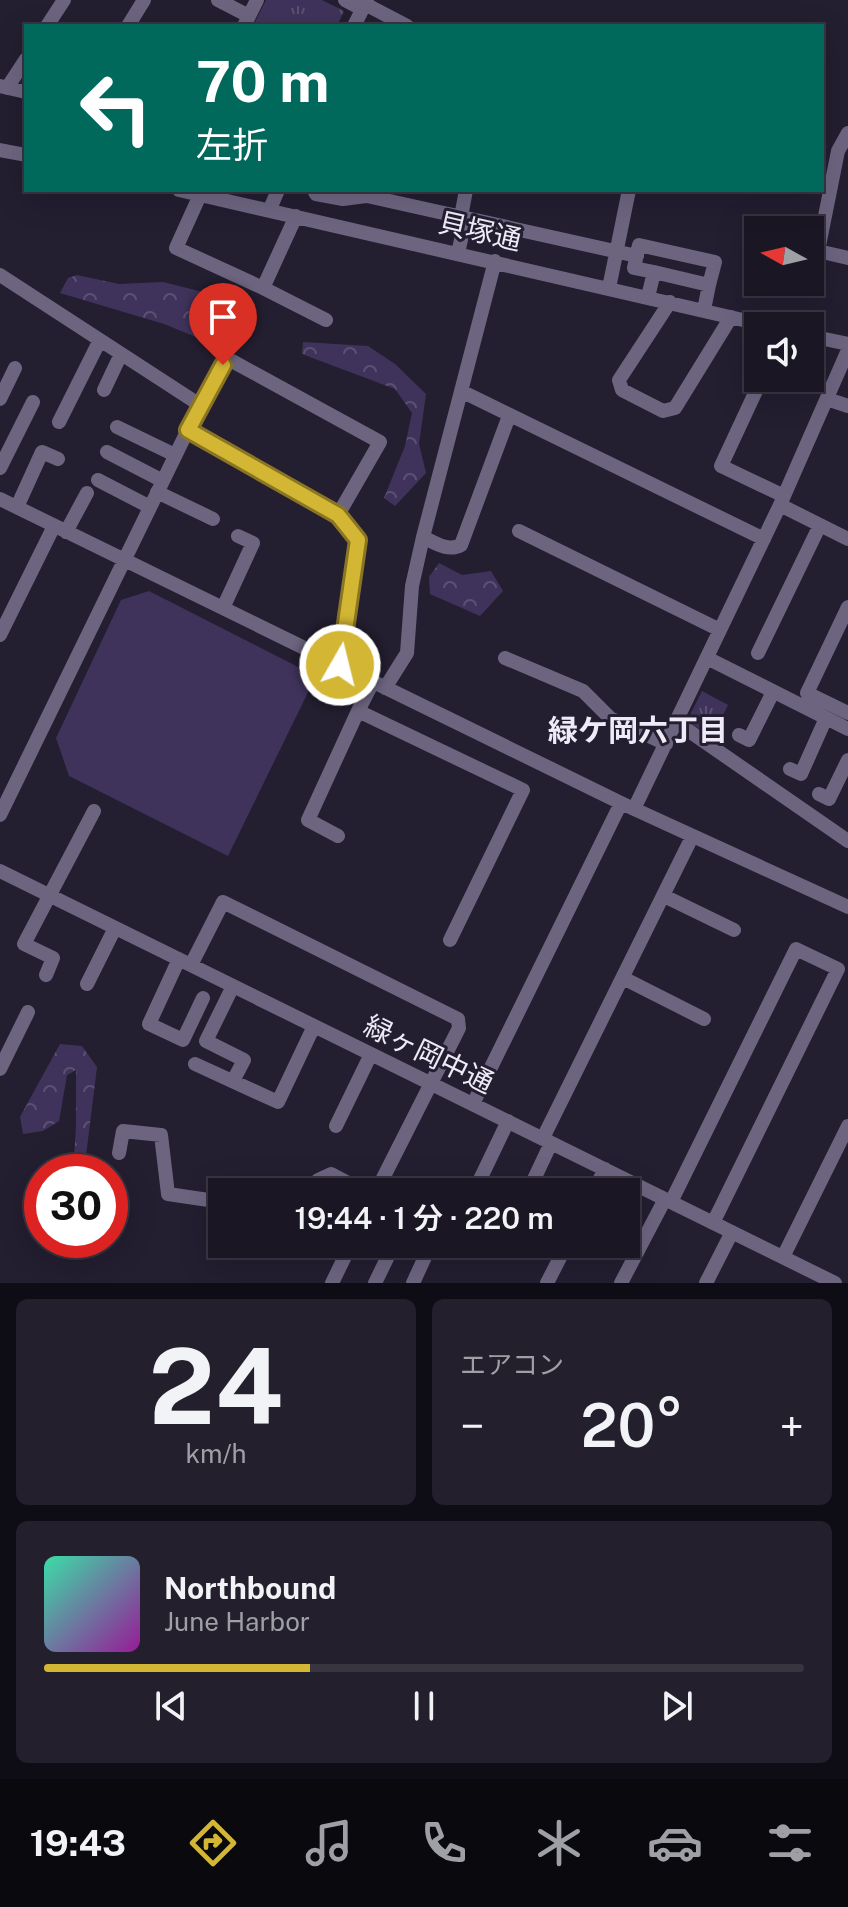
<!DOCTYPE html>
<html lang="ja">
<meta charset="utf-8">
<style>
:root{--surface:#1a1624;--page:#231f2c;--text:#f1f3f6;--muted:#9f9fa6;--line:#383541;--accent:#d4b635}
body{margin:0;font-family:"Public Sans","Noto Sans JP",sans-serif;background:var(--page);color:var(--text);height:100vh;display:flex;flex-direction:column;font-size:30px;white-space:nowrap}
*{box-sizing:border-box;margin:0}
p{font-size:26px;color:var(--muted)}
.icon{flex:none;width:44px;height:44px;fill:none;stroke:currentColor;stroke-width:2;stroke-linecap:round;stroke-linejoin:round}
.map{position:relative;height:1283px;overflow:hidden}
.sheet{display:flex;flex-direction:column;gap:16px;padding:16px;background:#0e0c14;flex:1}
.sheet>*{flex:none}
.top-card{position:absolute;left:24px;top:24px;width:800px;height:168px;border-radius:0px;box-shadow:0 8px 32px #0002,0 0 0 2px var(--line);background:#00695c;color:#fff;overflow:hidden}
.needle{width:52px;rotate:278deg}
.controls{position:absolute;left:744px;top:216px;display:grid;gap:16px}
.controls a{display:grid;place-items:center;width:80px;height:80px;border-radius:0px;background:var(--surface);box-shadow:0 8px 32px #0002,0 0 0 2px var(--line);font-size:40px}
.speed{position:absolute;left:24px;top:1154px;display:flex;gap:16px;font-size:40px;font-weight:700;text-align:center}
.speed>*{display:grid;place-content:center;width:104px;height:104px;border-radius:50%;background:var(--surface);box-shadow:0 8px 32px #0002,0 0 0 2px var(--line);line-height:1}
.speed .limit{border:12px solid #d22;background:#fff;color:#111}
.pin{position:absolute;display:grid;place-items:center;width:68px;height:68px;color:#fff;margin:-82px -34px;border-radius:50% 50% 50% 0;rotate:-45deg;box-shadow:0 0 8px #0007}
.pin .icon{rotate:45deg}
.me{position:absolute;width:88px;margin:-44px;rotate:8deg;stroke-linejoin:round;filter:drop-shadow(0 0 6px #0008)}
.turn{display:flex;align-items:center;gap:28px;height:168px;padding:0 40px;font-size:36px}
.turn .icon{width:104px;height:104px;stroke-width:2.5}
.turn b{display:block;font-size:56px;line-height:68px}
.big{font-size:60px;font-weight:600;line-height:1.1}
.sheet .card{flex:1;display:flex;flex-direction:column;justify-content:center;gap:12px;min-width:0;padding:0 28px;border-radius:12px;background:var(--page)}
.sheet .dial{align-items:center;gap:0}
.dial b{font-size:104px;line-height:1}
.song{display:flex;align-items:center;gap:24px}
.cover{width:96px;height:96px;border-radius:12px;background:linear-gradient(135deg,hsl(160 70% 55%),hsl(300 70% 35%))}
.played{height:8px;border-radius:4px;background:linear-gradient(90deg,var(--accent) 35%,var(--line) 35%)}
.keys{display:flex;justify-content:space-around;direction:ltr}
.heat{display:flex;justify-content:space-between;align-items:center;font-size:44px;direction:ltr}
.sheet .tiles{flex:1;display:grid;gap:16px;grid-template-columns:1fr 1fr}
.card:last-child{grid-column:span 2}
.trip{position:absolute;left:208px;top:1178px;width:432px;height:80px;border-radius:0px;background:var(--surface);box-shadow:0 8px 32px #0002,0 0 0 2px var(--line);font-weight:600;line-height:80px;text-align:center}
.tabs{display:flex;height:128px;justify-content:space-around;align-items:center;background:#0a090e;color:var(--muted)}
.tabs .icon{width:56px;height:56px}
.tabs .current{color:var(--accent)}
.tabs b{font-size:36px;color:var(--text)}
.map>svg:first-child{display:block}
.grass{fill:#40335b}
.forest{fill:url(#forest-crowns)}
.park{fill:url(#park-tufts)}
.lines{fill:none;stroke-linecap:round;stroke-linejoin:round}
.minor{stroke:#6d6580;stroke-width:14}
.route-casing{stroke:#8a7622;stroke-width:20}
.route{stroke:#d4b635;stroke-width:14}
.labels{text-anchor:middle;stroke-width:6;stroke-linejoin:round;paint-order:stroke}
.street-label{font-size:28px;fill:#eeeaf7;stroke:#231e30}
.neighbourhood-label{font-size:30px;font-weight:bold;fill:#eeeaf7;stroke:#231e30}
</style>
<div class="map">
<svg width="848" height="1283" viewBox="0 0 848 1283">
<defs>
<pattern id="forest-crowns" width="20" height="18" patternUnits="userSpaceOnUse" patternTransform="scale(2)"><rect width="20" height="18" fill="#40335b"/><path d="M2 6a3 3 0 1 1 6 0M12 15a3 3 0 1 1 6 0" fill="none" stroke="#5c5173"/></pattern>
<pattern id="park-tufts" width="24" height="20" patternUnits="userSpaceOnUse" patternTransform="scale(2)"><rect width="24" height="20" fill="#40335b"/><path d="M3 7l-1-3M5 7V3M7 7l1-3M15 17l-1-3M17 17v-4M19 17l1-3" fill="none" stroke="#5c5173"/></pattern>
</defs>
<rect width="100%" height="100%" fill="#231e30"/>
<path class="grass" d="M149,591L316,676L228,856L69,776L56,738L121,600Z"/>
<path class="forest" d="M77,275L119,284L163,282L207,293L226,316L231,345L211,343L164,324L60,293L68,278Z
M303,342L368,346L395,364L426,394L419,444L426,473L395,506L384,498L405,446L412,413L395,389L302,354Z
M439,563L462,575L491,571L503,591L480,616L430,594L429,577Z
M60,1044L82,1046L97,1067L84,1172H73L76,1127V1070L67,1075L59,1121L43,1131L23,1134L20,1117Z"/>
<path class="park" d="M266,0H322L344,11L337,26H253Z
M702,691L728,705L712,737L687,721Z"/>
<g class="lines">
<path class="minor" d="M218,0L249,16
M345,0L362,9
M365,4L407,26
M47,26L64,0
M128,26L144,0
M244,26L257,0
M354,26L367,0
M0,86L26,92
M7,88L26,59
M848,133L838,151L818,251L848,258
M0,150L26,155
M179,190L769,326
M314,190L316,194L343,199L366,196
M352,190L367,196L637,256
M200,195L176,248L263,288L296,216
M270,209L278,190
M461,217L466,190
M458,253L466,218
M654,272L634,268L639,245L715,262L709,285
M0,275L200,405
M263,288L326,320
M609,288L629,190
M648,297L654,272L709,285L704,310
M670,302L619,380L622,390L663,411L675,408L731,317
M810,336L848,344
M762,378L721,466L784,496
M104,390L121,354
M461,391L764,539
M0,399L15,368
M827,399L848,406
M59,422L100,340
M117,427L175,455
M188,430L338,515
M107,452L163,481
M0,468L33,402
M98,480L150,507
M157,492L213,519
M0,499L621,803L848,907
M780,505L848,539
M17,507L42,452L58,459
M519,531L720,630
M66,532L87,493
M423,537C435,543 448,552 461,545L509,416
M848,607L807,693L848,713
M223,608L253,543L238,536
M0,635L54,526
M758,653L820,525
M505,658L583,691L610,718L666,744
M707,658L848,729
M373,682L358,711L523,790L450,940
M385,688L407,653L412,586L423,537L495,261
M676,722L848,841
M739,735L749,740L773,692
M790,769L801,774L826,718
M819,794L829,799L848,760
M634,809L780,505L848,350
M0,815L200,405L223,365L232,361L380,442L338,515L358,540L340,665
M338,836L308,820L358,711
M0,871L835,1283
M664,896L734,930
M179,959L149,1024L183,1040L203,998
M191,965L223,902L458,1019L459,1028L376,1192
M46,975L53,958L24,944L94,811
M623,978L704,1019
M87,984L115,928
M233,986L206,1041L244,1060L233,1081
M195,1064L278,1102L314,1026
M0,1069L28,1012
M473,1104L621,803
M336,1126L371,1054
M543,1138L692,837
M119,1153L123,1131L161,1135L168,1194L222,1202
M312,1192L318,1180L331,1174L365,1192
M474,1192L508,1121
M528,1192L551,1143
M593,1192L605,1169
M671,1202L796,949L838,969L713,1223
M486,1244L500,1250L503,1244
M783,1257L848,1126
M332,1283L351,1244
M375,1283L394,1244
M413,1283L431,1244
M547,1283L567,1244
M621,1283L665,1199
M706,1283L732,1232"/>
</g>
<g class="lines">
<g class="route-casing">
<path id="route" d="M223,365L188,430L338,515L358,540L340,665"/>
</g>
<use href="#route" class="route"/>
</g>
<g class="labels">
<g class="street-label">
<text transform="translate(480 231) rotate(13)" y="10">貝塚通</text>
<text transform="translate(429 1054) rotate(26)" y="10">緑ヶ岡中通</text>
</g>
<g class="neighbourhood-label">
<text x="638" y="741">緑ケ岡六丁目</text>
</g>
</g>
</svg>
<div class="controls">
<a><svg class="needle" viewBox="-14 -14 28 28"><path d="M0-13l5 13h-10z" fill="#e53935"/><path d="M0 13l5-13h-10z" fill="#9f9fa6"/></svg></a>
<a><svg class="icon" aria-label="sound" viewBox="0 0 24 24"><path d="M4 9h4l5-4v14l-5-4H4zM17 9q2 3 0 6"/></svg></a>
</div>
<div class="speed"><div class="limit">30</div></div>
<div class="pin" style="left:223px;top:365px;background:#d93025"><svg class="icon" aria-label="arrive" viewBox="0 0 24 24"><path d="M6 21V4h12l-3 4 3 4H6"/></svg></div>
<svg class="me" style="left:340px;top:665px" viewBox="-20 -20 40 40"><circle r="17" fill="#d4b635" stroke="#fff" stroke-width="3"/><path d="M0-11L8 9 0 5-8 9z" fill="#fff"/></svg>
<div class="trip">19:44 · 1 分 · 220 m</div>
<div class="top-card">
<div class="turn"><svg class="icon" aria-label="left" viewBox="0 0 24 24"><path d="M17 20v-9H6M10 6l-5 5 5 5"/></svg><div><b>70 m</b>左折</div></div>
</div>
</div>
<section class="sheet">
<div class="tiles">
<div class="card dial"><b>24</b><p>km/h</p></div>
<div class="card"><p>エアコン</p>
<div class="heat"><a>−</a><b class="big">20°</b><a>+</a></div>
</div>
<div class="card">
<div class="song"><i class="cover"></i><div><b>Northbound</b><p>June Harbor</p></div></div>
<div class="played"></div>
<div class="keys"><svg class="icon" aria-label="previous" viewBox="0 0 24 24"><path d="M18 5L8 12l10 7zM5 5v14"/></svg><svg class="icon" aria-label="pause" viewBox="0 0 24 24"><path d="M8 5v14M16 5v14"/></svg><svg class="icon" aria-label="next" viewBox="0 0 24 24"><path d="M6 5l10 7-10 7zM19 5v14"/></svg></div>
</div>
</div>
</section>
<nav class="tabs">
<b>19:43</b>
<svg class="icon current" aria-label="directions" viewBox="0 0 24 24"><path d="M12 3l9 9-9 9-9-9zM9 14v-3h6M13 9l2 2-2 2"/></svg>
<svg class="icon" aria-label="music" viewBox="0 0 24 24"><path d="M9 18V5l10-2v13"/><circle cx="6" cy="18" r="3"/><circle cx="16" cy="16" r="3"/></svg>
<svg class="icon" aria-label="phone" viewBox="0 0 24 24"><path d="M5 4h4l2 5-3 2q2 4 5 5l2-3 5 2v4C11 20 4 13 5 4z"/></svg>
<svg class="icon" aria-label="climate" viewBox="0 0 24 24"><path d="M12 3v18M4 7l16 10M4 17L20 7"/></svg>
<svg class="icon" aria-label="car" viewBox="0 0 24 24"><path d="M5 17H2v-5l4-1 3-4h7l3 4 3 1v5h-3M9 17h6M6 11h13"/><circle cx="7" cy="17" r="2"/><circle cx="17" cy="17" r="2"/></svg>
<svg class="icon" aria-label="filters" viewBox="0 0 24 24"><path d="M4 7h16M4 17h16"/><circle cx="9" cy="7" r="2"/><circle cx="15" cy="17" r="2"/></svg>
</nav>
